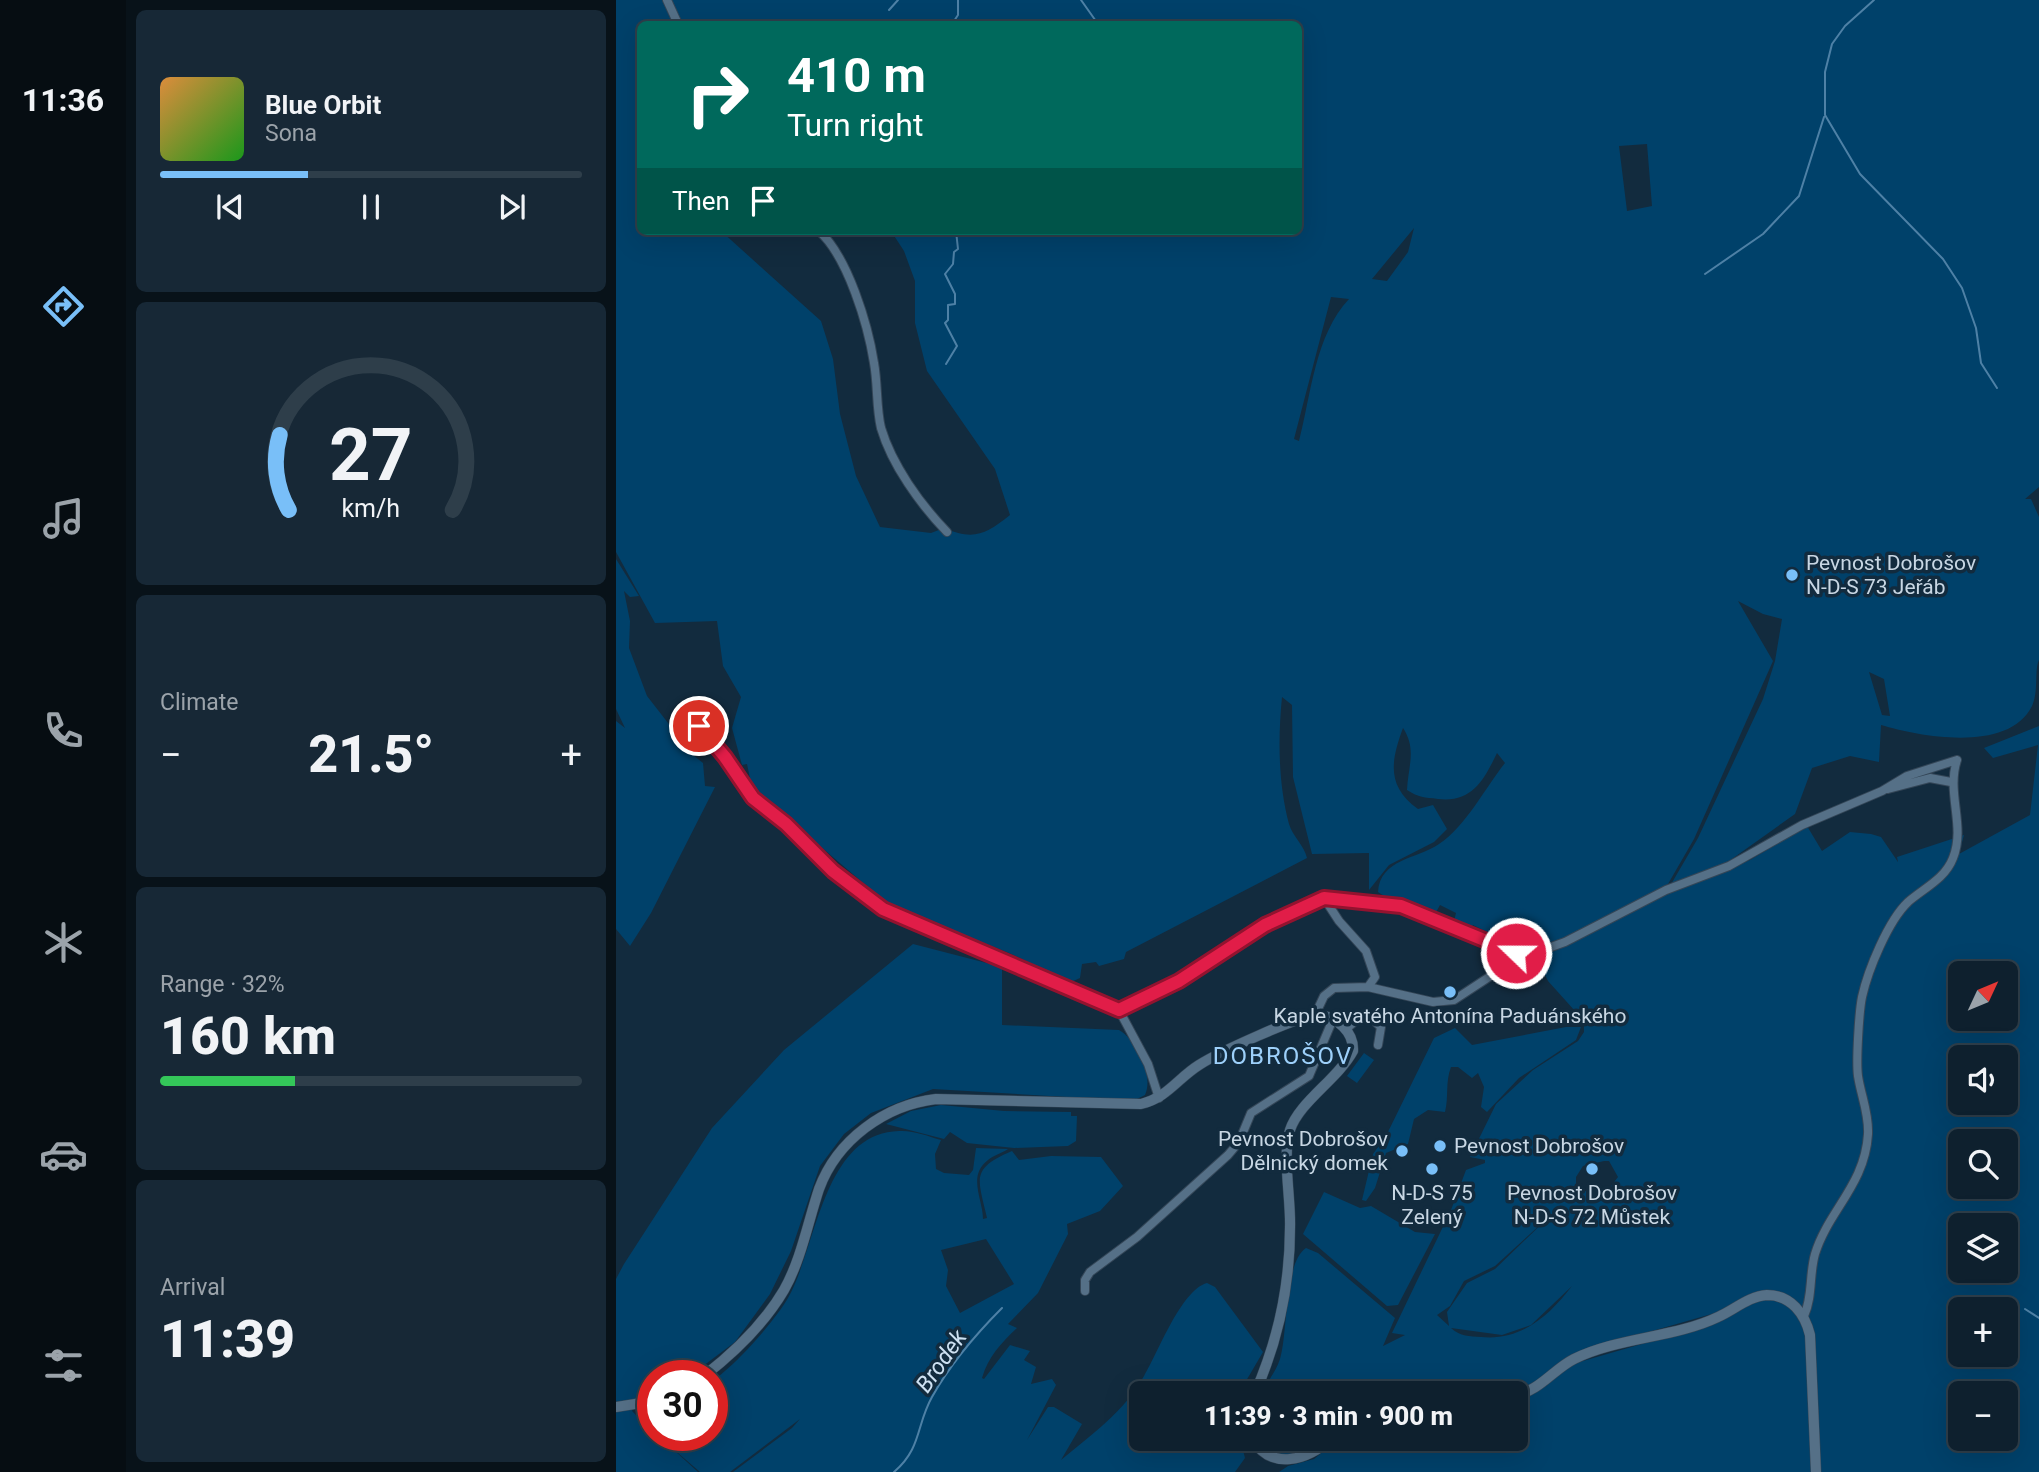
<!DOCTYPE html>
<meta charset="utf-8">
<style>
:root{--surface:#0e202e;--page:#172836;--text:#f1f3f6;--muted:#9ba3aa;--line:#2e3e4a;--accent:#79bff8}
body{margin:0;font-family:Roboto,sans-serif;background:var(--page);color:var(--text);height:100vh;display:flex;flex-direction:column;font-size:26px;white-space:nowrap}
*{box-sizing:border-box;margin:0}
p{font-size:23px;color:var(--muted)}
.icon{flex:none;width:38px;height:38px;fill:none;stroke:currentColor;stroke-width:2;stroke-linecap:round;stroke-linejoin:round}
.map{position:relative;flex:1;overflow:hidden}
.panel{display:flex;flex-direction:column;gap:10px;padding:10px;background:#081219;width:490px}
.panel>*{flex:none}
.hud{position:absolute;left:21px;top:21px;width:665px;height:214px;border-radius:10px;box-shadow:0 7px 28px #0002,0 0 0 2px var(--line);background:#00695c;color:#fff;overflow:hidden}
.needle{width:46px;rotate:46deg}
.buttons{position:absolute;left:1332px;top:961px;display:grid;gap:14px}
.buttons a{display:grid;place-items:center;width:70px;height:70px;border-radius:10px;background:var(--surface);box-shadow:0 7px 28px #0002,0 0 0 2px var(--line);font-size:35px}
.speed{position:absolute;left:21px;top:1360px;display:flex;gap:14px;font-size:35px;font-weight:700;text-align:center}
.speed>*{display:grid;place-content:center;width:91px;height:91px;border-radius:50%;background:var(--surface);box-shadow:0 7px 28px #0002,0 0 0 2px var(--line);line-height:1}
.speed .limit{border:10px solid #d22;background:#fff;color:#111}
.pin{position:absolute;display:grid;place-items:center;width:60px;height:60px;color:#fff;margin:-30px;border:4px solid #fff;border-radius:50%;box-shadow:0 2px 7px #0007}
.me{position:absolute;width:77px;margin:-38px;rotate:292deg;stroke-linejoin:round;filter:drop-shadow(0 0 5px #0008)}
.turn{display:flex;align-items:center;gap:24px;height:147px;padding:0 35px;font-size:32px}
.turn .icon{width:91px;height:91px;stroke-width:2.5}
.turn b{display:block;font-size:49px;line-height:60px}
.then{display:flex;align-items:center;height:66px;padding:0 35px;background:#0003;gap:14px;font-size:26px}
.big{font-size:52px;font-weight:800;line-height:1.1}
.panel .widget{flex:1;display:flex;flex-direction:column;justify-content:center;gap:10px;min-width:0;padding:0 24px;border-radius:10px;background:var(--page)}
.panel .dial{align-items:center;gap:0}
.dial svg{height:182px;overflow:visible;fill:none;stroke:var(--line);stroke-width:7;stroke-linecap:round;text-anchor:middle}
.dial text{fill:var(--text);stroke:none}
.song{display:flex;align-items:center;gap:21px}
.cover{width:84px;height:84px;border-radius:10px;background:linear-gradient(135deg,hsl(30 70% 55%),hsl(120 70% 35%))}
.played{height:7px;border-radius:4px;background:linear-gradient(90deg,var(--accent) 35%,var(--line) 35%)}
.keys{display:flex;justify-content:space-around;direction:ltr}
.heat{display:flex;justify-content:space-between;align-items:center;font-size:38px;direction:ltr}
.charge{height:10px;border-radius:5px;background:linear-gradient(90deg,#34c759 32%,var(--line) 0)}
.trip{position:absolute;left:513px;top:1381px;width:399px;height:70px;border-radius:10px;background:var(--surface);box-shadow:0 7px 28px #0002,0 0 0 2px var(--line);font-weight:800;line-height:70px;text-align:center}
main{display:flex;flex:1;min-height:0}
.dock{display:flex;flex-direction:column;width:126px;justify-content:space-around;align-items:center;background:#060d12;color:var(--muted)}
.dock .icon{width:49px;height:49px}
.dock .current{color:var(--accent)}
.dock b{font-size:32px;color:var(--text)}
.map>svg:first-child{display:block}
.green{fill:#00416a;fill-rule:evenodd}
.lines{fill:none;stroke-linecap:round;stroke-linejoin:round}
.stream{stroke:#4e81a6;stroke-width:2}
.minor-casing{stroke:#344657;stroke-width:10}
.tertiary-casing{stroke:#344657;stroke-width:11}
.minor{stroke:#557087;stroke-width:8}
.tertiary{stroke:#557087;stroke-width:10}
.route-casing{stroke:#92132f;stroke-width:18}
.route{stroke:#e11d48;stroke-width:12}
.poi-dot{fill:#79bff8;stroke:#122b3e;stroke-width:2.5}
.labels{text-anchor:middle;stroke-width:7;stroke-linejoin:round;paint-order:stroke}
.poi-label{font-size:21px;fill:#c8d7e4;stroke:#122b3e}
.water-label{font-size:23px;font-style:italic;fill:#cee1f2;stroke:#122b3e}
.quarter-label{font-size:24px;letter-spacing:2px;fill:#9dd0fa;stroke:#122b3e}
</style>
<main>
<nav class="dock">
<b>11:36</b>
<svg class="icon current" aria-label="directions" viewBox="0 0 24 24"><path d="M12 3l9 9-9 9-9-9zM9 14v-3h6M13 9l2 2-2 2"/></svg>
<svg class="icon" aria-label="music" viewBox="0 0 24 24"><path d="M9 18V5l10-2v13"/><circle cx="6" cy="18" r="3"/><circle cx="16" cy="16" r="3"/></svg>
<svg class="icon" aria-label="phone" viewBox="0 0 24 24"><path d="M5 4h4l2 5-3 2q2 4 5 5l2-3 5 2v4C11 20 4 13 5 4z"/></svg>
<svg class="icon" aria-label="climate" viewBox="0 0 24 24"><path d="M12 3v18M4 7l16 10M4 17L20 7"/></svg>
<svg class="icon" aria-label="car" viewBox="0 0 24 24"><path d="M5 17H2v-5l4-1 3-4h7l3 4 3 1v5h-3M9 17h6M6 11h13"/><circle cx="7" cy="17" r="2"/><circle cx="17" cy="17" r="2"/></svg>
<svg class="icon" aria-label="filters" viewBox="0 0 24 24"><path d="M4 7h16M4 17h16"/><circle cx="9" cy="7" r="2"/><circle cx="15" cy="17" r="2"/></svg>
</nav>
<section class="panel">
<div class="widget">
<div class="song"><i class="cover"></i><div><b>Blue Orbit</b><p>Sona</p></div></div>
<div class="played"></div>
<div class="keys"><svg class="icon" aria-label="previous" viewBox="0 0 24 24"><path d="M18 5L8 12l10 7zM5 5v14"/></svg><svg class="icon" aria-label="pause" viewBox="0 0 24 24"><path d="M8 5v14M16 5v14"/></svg><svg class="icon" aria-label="next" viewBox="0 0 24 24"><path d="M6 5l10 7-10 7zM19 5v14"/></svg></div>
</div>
<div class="widget dial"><svg viewBox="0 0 100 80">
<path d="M14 69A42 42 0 1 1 86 69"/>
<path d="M14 69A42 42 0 0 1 10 36" stroke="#79bff8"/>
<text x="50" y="56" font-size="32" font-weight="700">27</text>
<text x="50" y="72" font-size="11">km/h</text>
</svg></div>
<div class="widget"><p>Climate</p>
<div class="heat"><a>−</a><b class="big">21.5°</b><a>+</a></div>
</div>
<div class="widget"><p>Range · 32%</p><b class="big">160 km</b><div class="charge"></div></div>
<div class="widget"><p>Arrival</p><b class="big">11:39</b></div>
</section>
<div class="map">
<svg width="1423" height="1472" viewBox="0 0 1423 1472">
<rect width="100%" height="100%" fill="#122b3e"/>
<path class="green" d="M0,0H1423V487L1409,499H1415L1423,517V660C1418,670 1423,691 1416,706C1393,753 1305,737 1265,725L1263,762L1234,756L1196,768L1179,814L1113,861L1054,886L1082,838L1147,699L1159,661L1166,619L1147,614L1122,601L1157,661L1078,839L1052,884L947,940L908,953L867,937L869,931L857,925L852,931L837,925L840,913L824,905L818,916L780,904L762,892C764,859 801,859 823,844C850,826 869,788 889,763L881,753C868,780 856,803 822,799C808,797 803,798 791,790C792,767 801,749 787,728C775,761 770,786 802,809L817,805L831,829L818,842L773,865L753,890V853L696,854L677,777L676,705L666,697C662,738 662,783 673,824C677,837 688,845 691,858L510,952L508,959L483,966L480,962L466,964L464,978L455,982L393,953L273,905L136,788L131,764L126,765L116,728L125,697L107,666L101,621L39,623L0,552ZM24,24H682V231H275L288,251L299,281V323L311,371L379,469L394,515C370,534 358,541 328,528L315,533L264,527L240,476L224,414L217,359L205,321L105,231H24ZM1031,144L1036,206L1011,211L1003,146ZM798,228L792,252L771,281L756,279ZM715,297L733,299C699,335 695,395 683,441L678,439ZM1253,672L1268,679L1274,716L1266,715Z
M0,559L23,596L14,597L8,591L14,621L13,648L31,696L77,755L87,763L89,786L99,787L35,913L14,946L0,929V721L9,728L0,709Z
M1423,726V1472H1203L1195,1323L1192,1314L1166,1294L980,1347L904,1390L883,1393L820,1381L792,1383L765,1393H646C651,1381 660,1372 664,1359C672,1334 668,1262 690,1248L702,1253L779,1318L767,1346L789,1335L776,1333L835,1210L850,1170L869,1163V1160L854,1157L880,1104L917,1070L962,1041L968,1032V1021L932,981L920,957L1034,900L1134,860L1191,826L1206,851L1234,832L1255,834L1265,837L1282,862L1281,857L1348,835L1343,854L1414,815L1422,745L1377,758L1368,748ZM1344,973H1390V1018H1344ZM1344,1057H1390V1102H1344ZM1344,1141H1390V1186H1344ZM988,1161H993L1002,1177L991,1191H960V1177L967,1166ZM937,1213L879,1269L851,1283L831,1312L833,1326L821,1315L834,1306L848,1281L879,1266ZM1344,1225H1390V1270H1344ZM956,1286C933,1316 905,1341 865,1337C853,1336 845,1337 835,1328L886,1335L915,1325ZM1344,1309H1390V1354H1344ZM1344,1393H1390V1438H1344Z
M297,944L386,967V1025L503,1030C521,1040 538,1075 529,1095L517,1101L317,1089L255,1113L228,1134L204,1166L175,1251L154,1294L119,1342L75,1375L37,1376V1388L31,1389L16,1411L31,1426L25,1410L37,1406V1435H96V1381C119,1366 158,1322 172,1298C201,1247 207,1133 283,1131C297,1130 312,1136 325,1140L319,1154L320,1169L328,1173L353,1175L357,1170L360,1148L392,1149C386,1153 378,1155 372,1160C351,1176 367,1199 367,1219L371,1218C362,1178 354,1169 396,1151L403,1160L435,1156L485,1157L507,1186L484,1211L451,1224L452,1234L422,1293L392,1324L401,1328C385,1343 372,1357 366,1378L368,1379L394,1345L414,1351L408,1360L420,1367L415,1384L436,1379L440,1385L411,1440L432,1407H438L466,1424L445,1460C476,1434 508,1412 528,1376C542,1353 565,1290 591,1283L599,1287L647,1352L623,1393H525V1438L624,1439L629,1458L619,1472H117L176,1428L184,1419L114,1472H84L48,1441L82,1472H0V1279L8,1264L96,1128L168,1050ZM370,1239L398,1284L344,1313L330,1286L332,1270L325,1250Z
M950,1027H965L960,1040L903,1078L871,1112L865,1107L868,1087L862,1073L856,1078L842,1067H835C829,1083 833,1096 829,1112L812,1110L798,1119L792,1144L770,1153L759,1188L750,1201L746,1200L757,1154L770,1136L818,1038L839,1028L856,1045Z
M748,1053L758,1060L741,1083L731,1076Z
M325,1105L388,1111L455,1112V1116H461L460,1141L452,1146L398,1148L351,1143L334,1132L328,1139L270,1124L295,1111Z
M708,1192L744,1208L755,1206L799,1232L819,1234L782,1305L771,1306L687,1234Z
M1150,1299C1164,1302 1174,1305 1182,1317C1199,1341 1191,1438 1196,1472H663L672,1466L698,1459L722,1439L900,1438V1399L960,1363L1102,1322L1135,1303Z
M641,1439H709L702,1445L673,1457L649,1449Z"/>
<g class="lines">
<path class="stream" d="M465,0L482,24
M1258,0L1229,26L1216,44L1209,72V115L1244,174L1327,259L1346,288L1360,328L1365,363L1381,388
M273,10L282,0
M336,24L342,15V0
M1089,274L1147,234L1183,196L1208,117
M330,364L341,346L329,323L332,320V305L339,304V294L329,274L337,264L338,252L342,249L340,231
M1409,1309L1423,1318
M278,1472C306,1448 300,1425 316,1397C335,1363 359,1335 386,1308"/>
<g class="minor-casing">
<path id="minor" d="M51,0L62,24
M203,231C232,257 252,325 258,363C262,385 260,407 265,428C276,465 304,504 331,532
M71,713L109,757L137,798L170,824L217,871L267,909L503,1010L532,1064L543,1098
M1272,789L1314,778L1335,782
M708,898L723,921L750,951L759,977L752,987
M503,1010L563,981L649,925L708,898L785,906L910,956
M699,1015L708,996L718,988L752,987L817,1002L838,1000L899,960L949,942L1050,890L1113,866L1186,825L1266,791L1291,776L1341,760
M730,1029L743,1018L756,1019L765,1027L762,1045
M469,1291V1280L474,1272L521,1237L612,1155L623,1142L635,1113L693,1076L717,1019
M1188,1316C1197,1296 1193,1275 1199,1254C1212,1211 1249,1185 1252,1134C1253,1113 1245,1096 1242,1076C1240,1061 1243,1012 1246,997C1252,970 1272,921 1292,902C1308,888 1329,879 1337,858C1350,826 1330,793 1341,760"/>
</g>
<g class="tertiary-casing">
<path id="tertiary" d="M88,1376C119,1352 148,1324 168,1290C185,1260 192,1222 203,1189C221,1140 269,1105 320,1099L525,1104C551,1098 562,1078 583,1065C600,1054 685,1014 703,1015C721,1017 738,1032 737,1051C722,1079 683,1102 674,1130C666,1156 675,1199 674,1227C674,1284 662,1341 639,1393
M775,1393L820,1385L862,1393
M900,1395C923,1391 938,1369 958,1359C1003,1337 1058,1338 1102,1317C1118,1310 1133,1296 1151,1295C1175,1295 1189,1314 1194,1335L1200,1472
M0,1407L37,1401
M636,1438C655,1472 692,1460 716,1438"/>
</g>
<use href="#minor" class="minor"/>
<use href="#tertiary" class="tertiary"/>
</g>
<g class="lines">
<g class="route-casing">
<path id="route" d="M83,726L109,757L137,798L170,824L217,871L267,909L503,1010L563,981L649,925L708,898L785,906L900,953"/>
</g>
<use href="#route" class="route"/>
</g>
<g class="poi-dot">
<circle cx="1176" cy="575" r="7"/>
<circle cx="834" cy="992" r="7"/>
<circle cx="824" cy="1146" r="7"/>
<circle cx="786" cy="1151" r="7"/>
<circle cx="816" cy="1169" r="7"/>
<circle cx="976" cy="1169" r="7"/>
</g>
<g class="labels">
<g class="poi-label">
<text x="1190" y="570" text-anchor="start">Pevnost Dobrošov<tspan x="1190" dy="24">N-D-S 73 Jeřáb</tspan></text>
<text x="834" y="1023">Kaple svatého Antonína Paduánského</text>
<text x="772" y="1146" text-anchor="end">Pevnost Dobrošov<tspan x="772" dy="24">Dělnický domek</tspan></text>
<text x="838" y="1153" text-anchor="start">Pevnost Dobrošov</text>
<text x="816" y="1200">N-D-S 75<tspan x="816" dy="24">Zelený</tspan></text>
<text x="976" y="1200">Pevnost Dobrošov<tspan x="976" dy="24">N-D-S 72 Můstek</tspan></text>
</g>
<g class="water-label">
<text transform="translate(325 1361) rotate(-55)" y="8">Brodek</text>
</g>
<g class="quarter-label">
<text x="667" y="1064">DOBROŠOV</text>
</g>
</g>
</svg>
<div class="buttons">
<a><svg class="needle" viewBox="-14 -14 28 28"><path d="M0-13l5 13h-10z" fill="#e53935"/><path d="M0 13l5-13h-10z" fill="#9ba3aa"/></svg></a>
<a><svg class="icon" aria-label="sound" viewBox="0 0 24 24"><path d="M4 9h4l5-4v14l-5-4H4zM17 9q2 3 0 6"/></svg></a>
<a><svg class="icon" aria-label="search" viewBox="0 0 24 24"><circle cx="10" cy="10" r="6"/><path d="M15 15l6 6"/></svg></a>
<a><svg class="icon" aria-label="layers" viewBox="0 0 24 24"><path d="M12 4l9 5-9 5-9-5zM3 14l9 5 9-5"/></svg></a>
<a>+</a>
<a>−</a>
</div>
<div class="speed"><div class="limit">30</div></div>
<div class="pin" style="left:83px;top:726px;background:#d93025"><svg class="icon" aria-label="arrive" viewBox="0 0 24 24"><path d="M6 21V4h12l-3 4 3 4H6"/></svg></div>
<svg class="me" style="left:900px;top:953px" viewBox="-20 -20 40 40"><circle r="17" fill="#e11d48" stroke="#fff" stroke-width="3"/><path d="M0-11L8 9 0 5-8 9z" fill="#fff"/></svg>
<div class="trip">11:39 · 3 min · 900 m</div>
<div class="hud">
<div class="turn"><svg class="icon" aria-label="right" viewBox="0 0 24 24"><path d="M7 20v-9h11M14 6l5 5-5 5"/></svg><div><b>410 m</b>Turn right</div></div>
<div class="then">Then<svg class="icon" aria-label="arrive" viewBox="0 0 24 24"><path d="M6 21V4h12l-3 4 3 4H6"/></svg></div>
</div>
</div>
</main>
